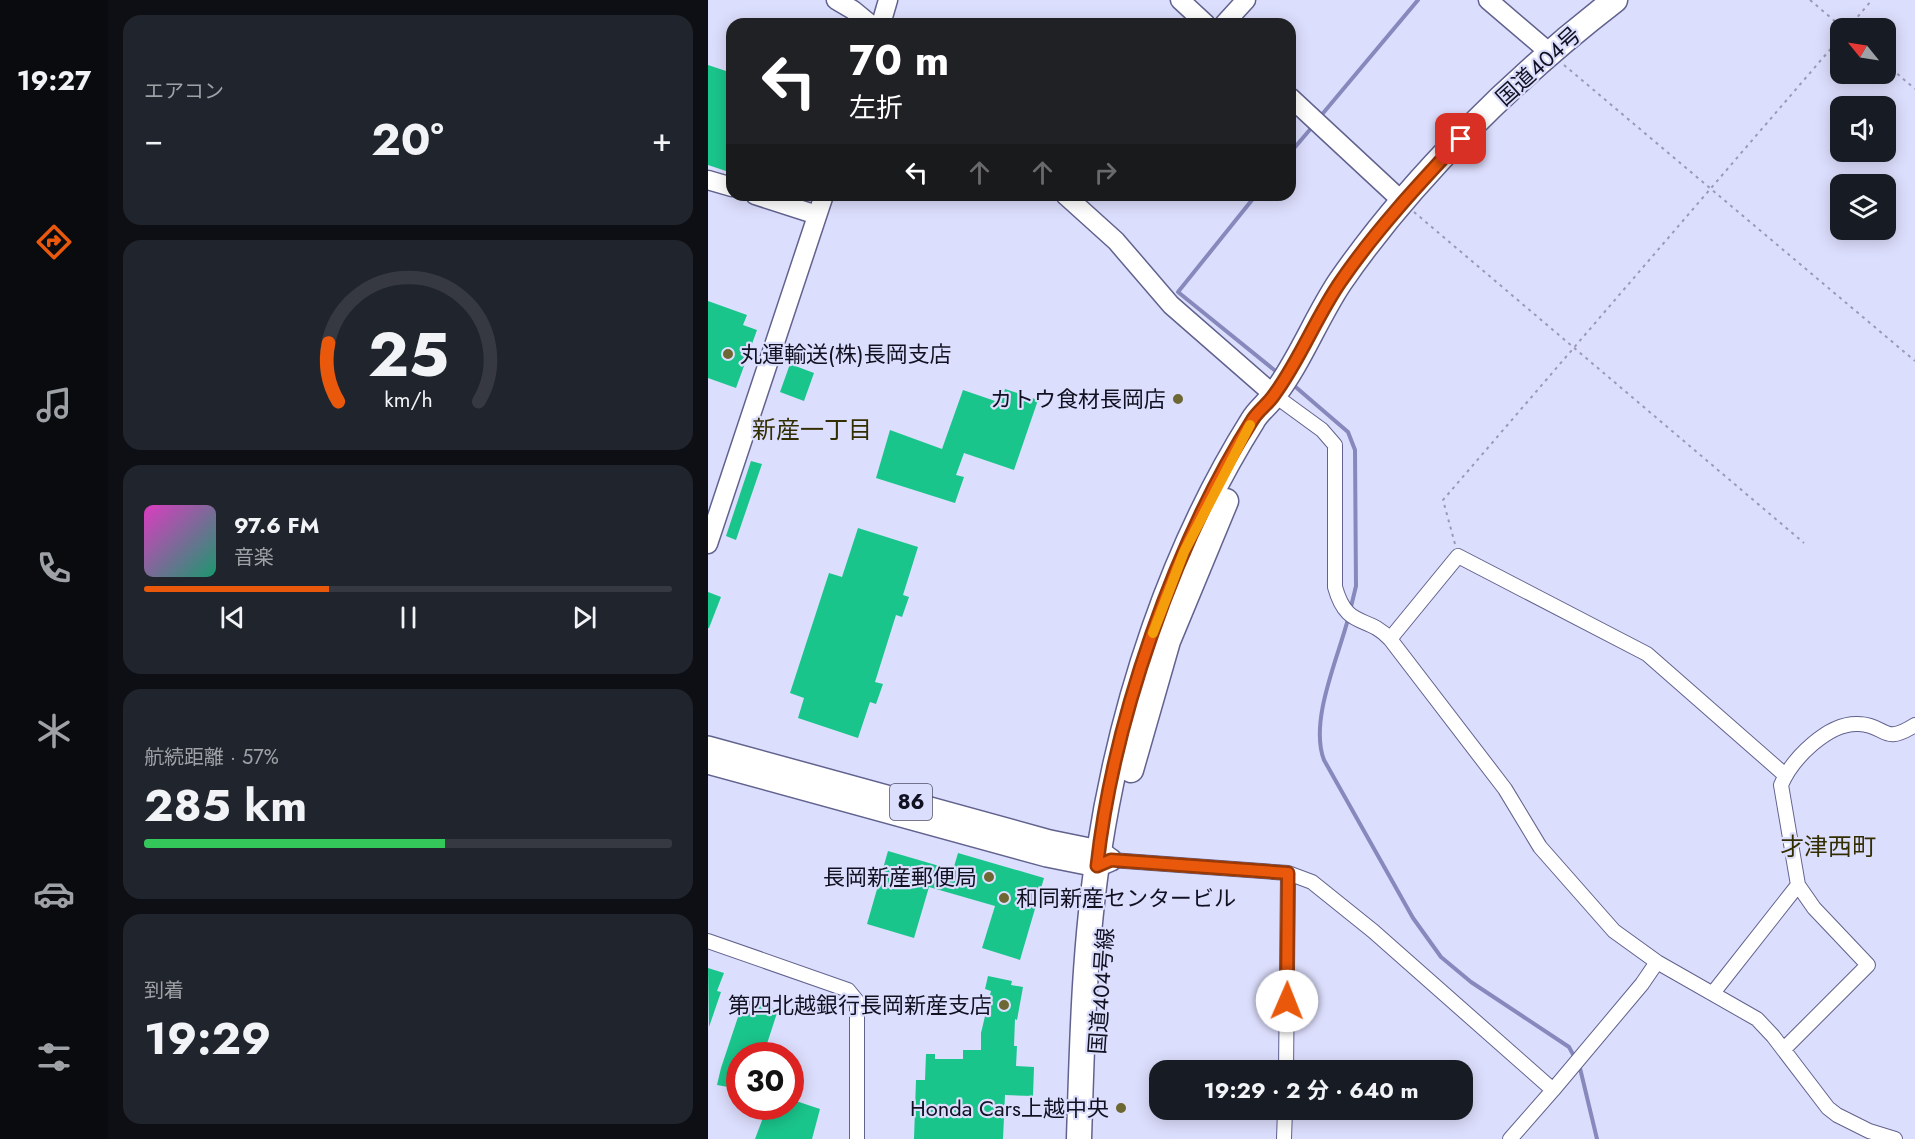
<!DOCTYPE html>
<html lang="ja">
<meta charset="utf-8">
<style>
:root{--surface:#171b24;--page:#20242c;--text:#f1f3f6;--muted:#9ea1a6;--line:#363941;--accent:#ea580c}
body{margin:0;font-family:Jost,"Noto Sans JP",sans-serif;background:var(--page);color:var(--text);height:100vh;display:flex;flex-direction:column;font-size:22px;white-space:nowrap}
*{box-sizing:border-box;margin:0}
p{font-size:20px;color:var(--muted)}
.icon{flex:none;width:33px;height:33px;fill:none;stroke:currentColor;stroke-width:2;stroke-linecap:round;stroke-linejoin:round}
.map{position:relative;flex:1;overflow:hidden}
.details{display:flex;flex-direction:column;gap:15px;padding:15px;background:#0d0f14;width:600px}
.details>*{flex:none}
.guide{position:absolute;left:18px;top:18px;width:570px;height:183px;border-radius:18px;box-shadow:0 3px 15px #0003;background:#202124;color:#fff;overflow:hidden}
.needle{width:39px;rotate:300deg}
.controls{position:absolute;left:1122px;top:18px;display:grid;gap:12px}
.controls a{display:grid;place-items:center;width:66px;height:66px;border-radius:12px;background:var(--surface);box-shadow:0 3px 15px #0003;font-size:30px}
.speed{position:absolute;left:18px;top:1042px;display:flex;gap:12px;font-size:30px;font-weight:700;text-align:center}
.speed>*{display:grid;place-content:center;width:78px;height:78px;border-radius:50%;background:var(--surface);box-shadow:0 3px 15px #0003;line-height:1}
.speed .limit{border:9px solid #d22;background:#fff;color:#111}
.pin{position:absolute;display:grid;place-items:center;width:51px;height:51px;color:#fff;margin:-26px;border-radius:12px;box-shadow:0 3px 9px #0006}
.me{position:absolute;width:66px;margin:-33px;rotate:1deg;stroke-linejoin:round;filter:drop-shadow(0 0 4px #0008)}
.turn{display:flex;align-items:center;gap:21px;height:126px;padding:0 24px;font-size:27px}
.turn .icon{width:78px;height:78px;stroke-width:2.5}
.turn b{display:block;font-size:42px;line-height:51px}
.lanes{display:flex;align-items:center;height:57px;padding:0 24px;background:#0003;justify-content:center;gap:30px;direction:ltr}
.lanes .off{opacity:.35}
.big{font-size:45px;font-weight:700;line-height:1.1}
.details .card{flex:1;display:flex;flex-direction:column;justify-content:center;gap:9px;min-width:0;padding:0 21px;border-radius:18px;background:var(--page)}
.details .dial{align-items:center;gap:0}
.dial svg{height:156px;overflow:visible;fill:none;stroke:var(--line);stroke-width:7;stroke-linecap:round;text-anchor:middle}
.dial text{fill:var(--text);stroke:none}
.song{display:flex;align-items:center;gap:18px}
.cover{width:72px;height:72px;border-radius:9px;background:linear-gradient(135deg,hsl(310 70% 55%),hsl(160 70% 35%))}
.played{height:6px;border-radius:3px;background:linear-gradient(90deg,var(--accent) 35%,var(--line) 35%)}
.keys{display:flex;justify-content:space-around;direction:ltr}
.heat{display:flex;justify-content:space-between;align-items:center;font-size:33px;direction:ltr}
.charge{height:9px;border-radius:4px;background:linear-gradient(90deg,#34c759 57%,var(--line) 0)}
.trip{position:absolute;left:441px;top:1060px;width:324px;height:60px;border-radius:18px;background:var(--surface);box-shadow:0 3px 15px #0003;font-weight:700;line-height:60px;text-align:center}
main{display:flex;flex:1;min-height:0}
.menu{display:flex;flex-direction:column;width:108px;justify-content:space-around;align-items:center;background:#090b0e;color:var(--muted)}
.menu .icon{width:42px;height:42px}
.menu .on{color:var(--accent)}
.menu b{font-size:27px;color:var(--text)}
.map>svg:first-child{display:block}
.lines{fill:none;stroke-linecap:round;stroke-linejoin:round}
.stream{stroke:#8789bd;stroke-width:4}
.building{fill:#1ac58b}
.street-casing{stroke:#61628e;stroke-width:16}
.secondary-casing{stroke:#61628e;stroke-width:21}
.primary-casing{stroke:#61628e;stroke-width:24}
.highway-casing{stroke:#61628e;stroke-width:27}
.path{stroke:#999ab5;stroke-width:2;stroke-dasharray:3 4.5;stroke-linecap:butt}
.street{stroke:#fff;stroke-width:14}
.secondary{stroke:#fff;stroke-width:18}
.primary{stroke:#fff;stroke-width:21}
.highway{stroke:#fff;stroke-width:24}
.route-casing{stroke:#983908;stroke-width:15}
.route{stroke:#ea580c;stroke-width:10}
.slow{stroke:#f59e0b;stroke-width:10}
.poi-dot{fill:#6d6734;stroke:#dcdefd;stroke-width:2}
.labels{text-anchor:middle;stroke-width:4.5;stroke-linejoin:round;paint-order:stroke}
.shield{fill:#dcdefd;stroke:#4e4e64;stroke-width:1.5}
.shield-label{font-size:21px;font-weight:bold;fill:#112}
.street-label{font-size:22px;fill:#112;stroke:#dcdefd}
.poi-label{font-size:22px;fill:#112;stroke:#dcdefd;text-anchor:end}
.neighbourhood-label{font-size:24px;fill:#332e02;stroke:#dcdefd}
</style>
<main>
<nav class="menu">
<b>19:27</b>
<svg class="icon on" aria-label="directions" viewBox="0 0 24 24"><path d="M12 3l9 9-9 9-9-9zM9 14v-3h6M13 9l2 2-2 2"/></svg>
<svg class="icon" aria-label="music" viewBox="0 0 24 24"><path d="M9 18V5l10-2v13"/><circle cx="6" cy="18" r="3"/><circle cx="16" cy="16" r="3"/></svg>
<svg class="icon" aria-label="phone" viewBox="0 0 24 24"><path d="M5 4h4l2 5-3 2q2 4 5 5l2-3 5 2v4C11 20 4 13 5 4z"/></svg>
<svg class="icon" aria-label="climate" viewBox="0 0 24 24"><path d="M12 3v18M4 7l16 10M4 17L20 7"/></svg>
<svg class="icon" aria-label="car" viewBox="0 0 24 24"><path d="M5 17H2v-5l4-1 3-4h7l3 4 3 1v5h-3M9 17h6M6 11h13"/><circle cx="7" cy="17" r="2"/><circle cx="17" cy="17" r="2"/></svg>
<svg class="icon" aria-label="filters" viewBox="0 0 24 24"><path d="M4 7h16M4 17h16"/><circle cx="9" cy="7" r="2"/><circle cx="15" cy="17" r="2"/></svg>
</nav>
<section class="details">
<div class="card"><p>エアコン</p>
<div class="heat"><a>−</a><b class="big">20°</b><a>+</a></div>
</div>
<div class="card dial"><svg viewBox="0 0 100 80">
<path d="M14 69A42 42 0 1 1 86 69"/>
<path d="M14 69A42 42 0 0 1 9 39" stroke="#ea580c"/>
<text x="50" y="56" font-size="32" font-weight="700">25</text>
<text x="50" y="72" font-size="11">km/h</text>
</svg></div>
<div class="card">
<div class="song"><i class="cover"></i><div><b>97.6 FM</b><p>音楽</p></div></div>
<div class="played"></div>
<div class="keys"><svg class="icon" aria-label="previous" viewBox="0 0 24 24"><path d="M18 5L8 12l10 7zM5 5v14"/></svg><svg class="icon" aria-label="pause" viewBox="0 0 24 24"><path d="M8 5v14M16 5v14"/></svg><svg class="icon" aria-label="next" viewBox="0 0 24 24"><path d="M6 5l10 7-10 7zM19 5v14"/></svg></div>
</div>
<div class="card"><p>航続距離 · 57%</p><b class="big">285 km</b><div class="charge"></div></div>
<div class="card"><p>到着</p><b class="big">19:29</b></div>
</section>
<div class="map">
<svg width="1207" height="1139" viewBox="0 0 1207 1139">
<rect width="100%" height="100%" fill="#dcdefd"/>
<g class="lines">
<path class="stream" d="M611,118L710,0
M582,153L605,126
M548,195L470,292L570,373
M583,383L640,432L647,450L648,586L642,611
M640,619C630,658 601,721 616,760L705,918L733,957L763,982L861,1047L867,1058
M871,1064L889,1139"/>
</g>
<path class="building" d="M0,65L24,73V173L0,165Z
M0,301L39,315L35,325L49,330L28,388L0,378Z
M82,364L106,373L96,401L72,392Z
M297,389L330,400L306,470L256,453L248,475L256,477L247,503L168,478L182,430L234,449L255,390L293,403Z
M43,461L54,464L28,540L18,536Z
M150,528L210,547L195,595L201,597L194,617L188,615L167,682L175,684L168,704L162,702L150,738L90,718L96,698L82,693L121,573L134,577Z
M0,592L13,597L1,628H0Z
M180,851L245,870L250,853L336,878L312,960L274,948L287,906L221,887L206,938L159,924Z
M0,968L16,973L9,991L13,992L1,1027Z
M280,976L304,981L303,985L315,987L309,1020L307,1019L306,1046H309L308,1066L326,1067L325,1096L297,1095L295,1139H206L208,1080H217L218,1054H227V1059H255V1050H273V1033L283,991L277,989Z
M36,999L70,1010L55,1056H32V1073L23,1070L20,1087L9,1085L13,1068Z
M82,1099L112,1109L104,1139H47L59,1107H82Z"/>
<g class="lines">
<g class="street-casing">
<path id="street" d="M566,395L614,430L627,445V587C639,630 659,614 682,639L797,789L832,847L906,931L949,962L1049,1019L1065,1036L1120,1108L1129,1115L1161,1131L1187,1139
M682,639L750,556L939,654L1077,775
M403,860L580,873L578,1071
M580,873L604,882L665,931L845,1090L934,984L949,962
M0,941L140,990L149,1001V1139
M1005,993L1090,885
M1076,1049L1160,965L1106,908L1090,885L1073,785C1084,759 1120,722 1151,724C1179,725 1174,746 1207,725
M576,1139L577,1110
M802,1139L845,1090"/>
</g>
<g class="secondary-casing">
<path id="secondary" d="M128,0L145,10L162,24
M472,0L498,24
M780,0L842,53
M173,24L180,0
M516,24L538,0
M582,97L695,202
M0,180L24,187
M47,195L109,215
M357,195L408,241L463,305L566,395
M0,544L116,195"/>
</g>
<g class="primary-casing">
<path id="primary" d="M0,747L342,841L391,851L403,860
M0,763L339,856L389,866L403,860"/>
</g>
<g class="highway-casing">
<path id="highway" d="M423,770L460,641L518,501
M371,1139C374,1043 376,946 391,851C414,701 464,549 545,420C550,411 560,404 566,395C592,361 608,318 632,282C703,179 808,76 907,0"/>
</g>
<path class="path" d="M1102,0L1135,28
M1140,28L1164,0
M1178,64L1207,89
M856,65L1207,361
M706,212L1096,543
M747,544L735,500L1132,38"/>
<use href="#street" class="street"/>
<use href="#secondary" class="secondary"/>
<use href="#primary" class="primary"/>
<use href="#highway" class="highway"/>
</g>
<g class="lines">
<g class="route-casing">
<path id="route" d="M579,1001L580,873L403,860L389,866C405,721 467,542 545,419C551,410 560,404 566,395C592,360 608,317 633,281C668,230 711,184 753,139"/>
</g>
<use href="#route" class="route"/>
<path class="slow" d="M445,633L476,552L542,425"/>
</g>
<g class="poi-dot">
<circle cx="20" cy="354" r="6"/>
<circle cx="470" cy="399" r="6"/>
<circle cx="281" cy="877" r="6"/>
<circle cx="296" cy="898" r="6"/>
<circle cx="296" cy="1005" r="6"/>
<circle cx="413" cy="1108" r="6"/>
</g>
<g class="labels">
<rect class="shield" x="182" y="784" width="42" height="36" rx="4.5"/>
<g class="shield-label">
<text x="203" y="809">86</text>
</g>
<g class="street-label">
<text transform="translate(830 66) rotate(-42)" y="8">国道404号</text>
<text transform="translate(393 991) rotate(-86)" y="8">国道404号線</text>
</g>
<g class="poi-label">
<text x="32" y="362" text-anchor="start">丸運輸送(株)長岡支店</text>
<text x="458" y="407">カトウ食材長岡店</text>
<text x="269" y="885">長岡新産郵便局</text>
<text x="308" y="906" text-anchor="start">和同新産センタービル</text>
<text x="284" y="1013">第四北越銀行長岡新産支店</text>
<text x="401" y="1116">Honda Cars上越中央</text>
</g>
<g class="neighbourhood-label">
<text x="104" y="438">新産一丁目</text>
<text x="1120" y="855">才津西町</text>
</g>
</g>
</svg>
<div class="controls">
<a><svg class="needle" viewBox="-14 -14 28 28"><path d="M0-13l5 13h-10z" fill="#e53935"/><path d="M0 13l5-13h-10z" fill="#9ea1a6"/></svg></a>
<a><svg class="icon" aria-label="sound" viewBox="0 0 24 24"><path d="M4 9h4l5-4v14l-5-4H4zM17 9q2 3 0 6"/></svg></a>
<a><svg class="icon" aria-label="layers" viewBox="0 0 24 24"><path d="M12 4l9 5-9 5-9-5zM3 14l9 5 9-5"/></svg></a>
</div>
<div class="speed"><div class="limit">30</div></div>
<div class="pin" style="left:753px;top:139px;background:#d93025"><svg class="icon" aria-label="arrive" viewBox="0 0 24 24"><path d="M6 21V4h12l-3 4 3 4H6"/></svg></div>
<svg class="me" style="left:579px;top:1001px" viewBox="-20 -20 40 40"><circle r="19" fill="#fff"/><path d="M0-13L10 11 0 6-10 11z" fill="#ea580c"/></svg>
<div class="trip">19:29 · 2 分 · 640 m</div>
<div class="guide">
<div class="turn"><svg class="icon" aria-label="left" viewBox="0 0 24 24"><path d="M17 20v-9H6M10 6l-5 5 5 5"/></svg><div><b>70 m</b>左折</div></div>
<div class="lanes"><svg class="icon" aria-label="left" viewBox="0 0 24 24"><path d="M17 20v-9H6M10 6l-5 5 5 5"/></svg><svg class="icon off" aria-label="ahead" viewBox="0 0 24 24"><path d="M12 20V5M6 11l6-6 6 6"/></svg><svg class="icon off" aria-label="ahead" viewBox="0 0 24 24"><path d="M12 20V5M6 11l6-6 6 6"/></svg><svg class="icon off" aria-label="right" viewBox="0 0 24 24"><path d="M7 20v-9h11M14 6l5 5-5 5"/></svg></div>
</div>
</div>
</main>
